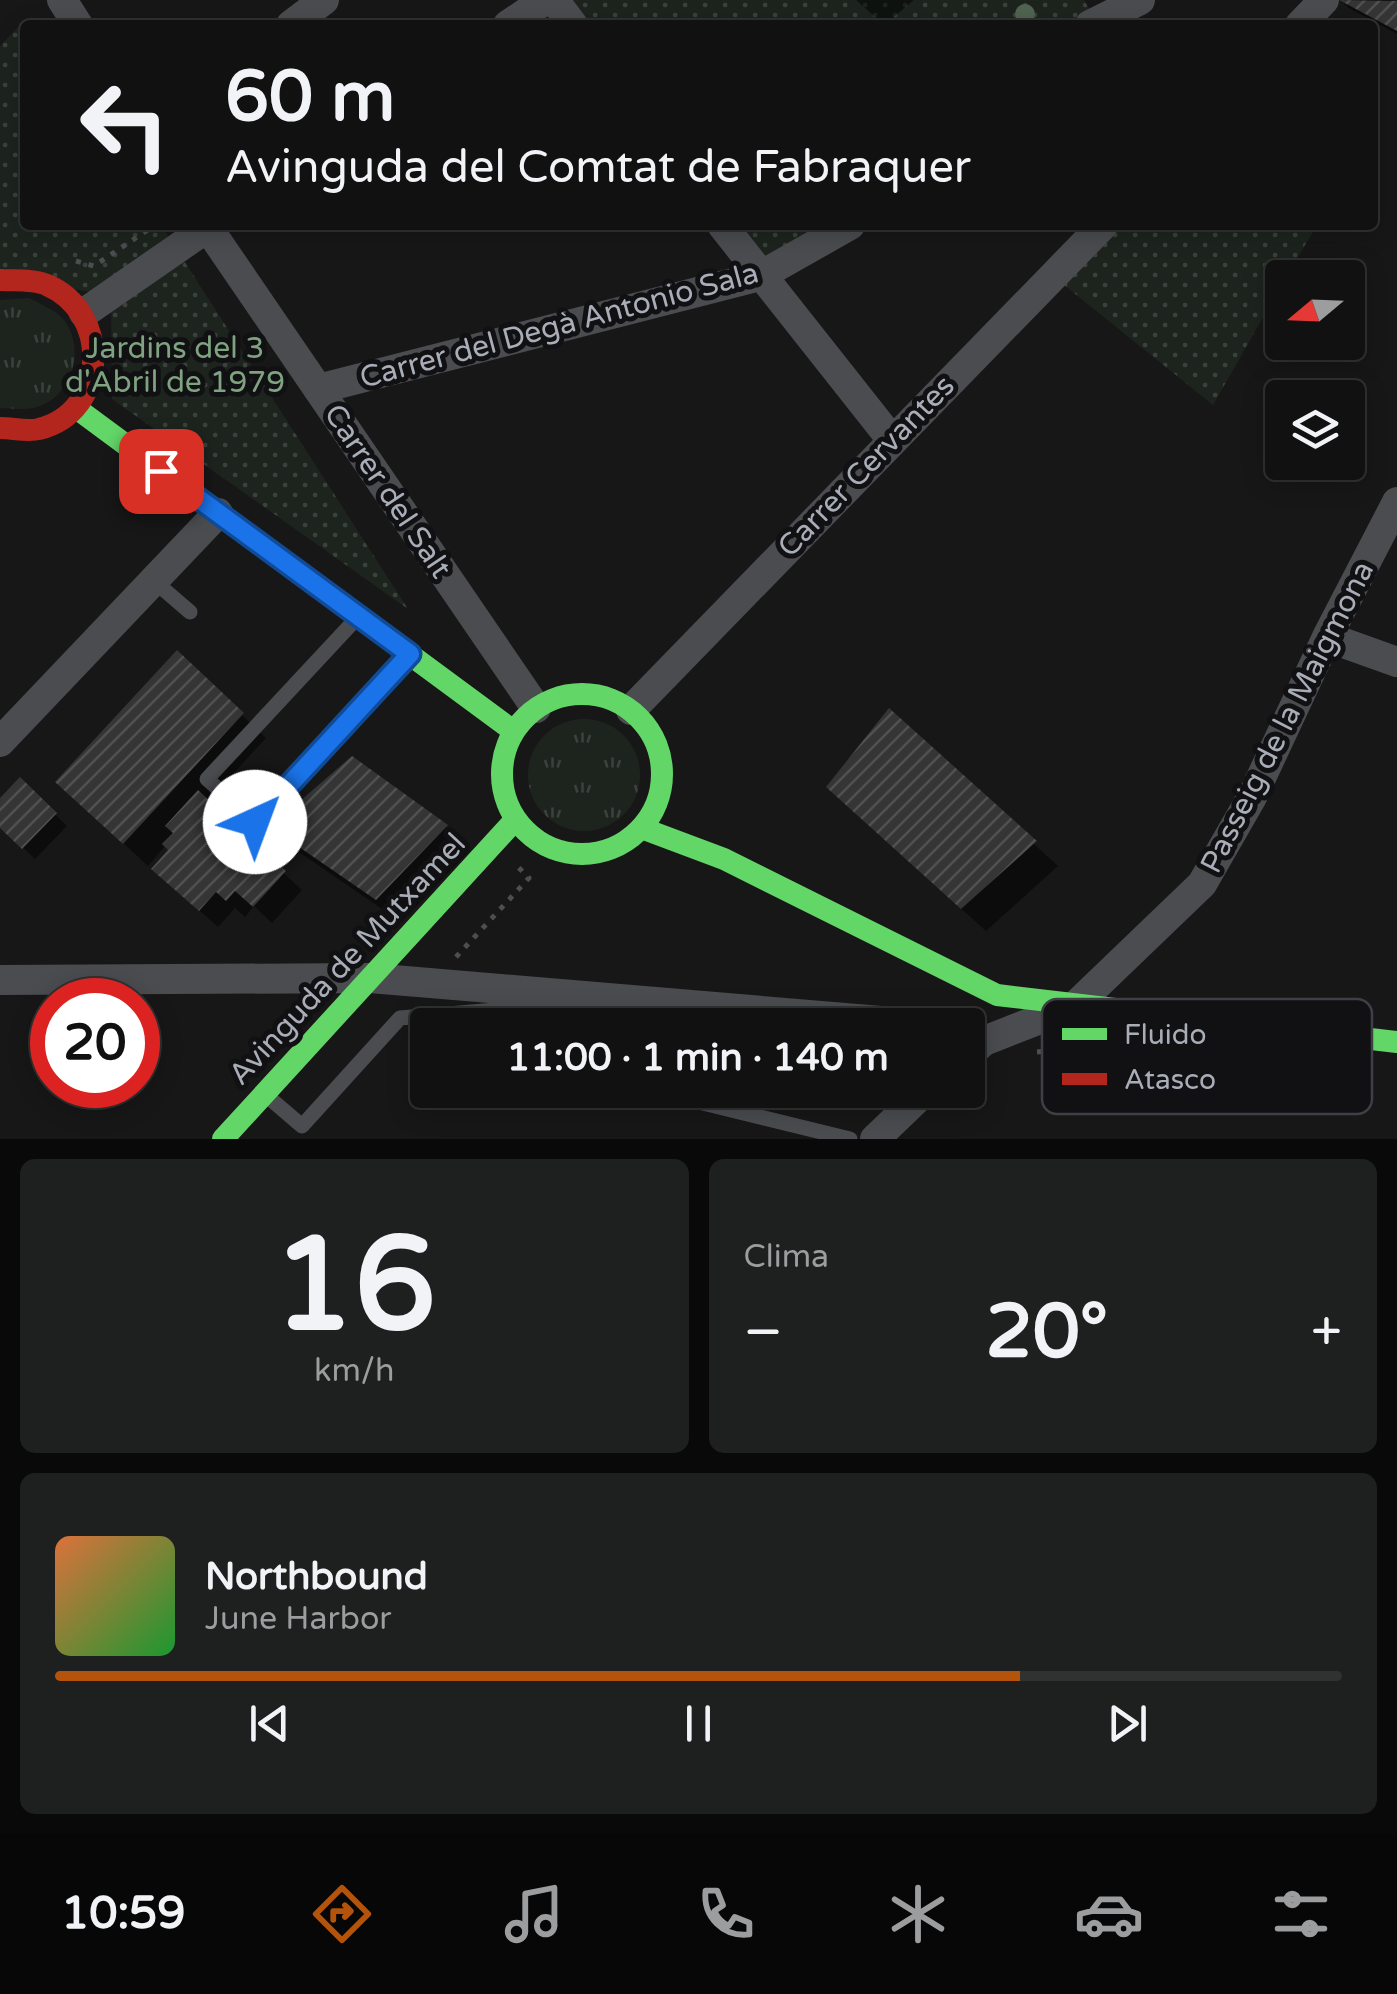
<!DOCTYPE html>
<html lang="es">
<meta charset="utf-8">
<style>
:root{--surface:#111;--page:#1e1f1f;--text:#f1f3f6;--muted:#9c9d9f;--line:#303131;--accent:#b45309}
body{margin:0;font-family:"Varela Round",sans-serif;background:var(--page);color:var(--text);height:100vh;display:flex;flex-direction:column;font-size:38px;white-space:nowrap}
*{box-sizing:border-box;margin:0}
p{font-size:32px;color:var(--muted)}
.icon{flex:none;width:55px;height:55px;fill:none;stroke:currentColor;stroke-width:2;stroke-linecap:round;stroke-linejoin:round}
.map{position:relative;height:1139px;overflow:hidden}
.drawer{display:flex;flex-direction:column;gap:20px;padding:20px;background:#090909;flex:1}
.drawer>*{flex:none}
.guide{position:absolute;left:20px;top:20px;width:1358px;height:210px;border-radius:10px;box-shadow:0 5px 25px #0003,0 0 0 2px var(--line);background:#111;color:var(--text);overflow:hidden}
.needle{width:65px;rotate:251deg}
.fabs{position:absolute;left:1265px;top:260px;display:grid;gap:20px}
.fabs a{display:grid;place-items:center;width:100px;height:100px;border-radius:10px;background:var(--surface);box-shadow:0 5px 25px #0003,0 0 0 2px var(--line);font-size:50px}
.speed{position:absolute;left:30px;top:978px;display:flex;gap:20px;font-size:50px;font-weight:700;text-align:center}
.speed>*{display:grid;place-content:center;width:130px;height:130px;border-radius:50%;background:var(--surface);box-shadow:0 5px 25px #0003,0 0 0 2px var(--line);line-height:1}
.speed .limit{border:15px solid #d22;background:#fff;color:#111}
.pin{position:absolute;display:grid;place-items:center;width:85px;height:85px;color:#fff;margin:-42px;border-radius:20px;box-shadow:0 5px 15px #0006}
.me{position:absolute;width:110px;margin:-55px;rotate:43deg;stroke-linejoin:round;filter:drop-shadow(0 0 8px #0008)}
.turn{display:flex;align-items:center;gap:35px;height:210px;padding:0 40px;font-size:45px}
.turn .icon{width:130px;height:130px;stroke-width:2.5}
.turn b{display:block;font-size:70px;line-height:85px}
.big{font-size:75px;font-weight:800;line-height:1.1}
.drawer .widget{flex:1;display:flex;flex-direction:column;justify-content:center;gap:15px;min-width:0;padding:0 35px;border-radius:15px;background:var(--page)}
.drawer .dial{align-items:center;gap:0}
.dial b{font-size:130px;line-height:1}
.song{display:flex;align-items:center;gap:30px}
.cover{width:120px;height:120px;border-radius:15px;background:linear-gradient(135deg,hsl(20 70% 55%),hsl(130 70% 35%))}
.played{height:10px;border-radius:5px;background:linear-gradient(90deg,var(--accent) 75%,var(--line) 75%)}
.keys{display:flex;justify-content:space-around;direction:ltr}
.heat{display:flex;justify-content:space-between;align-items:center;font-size:55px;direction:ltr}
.drawer .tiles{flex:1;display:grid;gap:20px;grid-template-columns:1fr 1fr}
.widget:last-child{grid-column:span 2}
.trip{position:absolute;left:410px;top:1008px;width:575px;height:100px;border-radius:10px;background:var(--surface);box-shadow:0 5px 25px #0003,0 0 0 2px var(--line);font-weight:800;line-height:100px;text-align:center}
.tabs{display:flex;height:160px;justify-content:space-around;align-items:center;background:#070707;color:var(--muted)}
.tabs .icon{width:70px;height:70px}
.tabs .selected{color:var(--accent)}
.tabs b{font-size:45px;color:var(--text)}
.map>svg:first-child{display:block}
.grass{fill:url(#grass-tufts)}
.park{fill:url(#park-dots)}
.shadow{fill:#0007}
.building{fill:url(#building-hatch)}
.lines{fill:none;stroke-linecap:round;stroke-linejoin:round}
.path{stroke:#4d4e52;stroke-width:5;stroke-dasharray:5 8;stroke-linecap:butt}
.lane{stroke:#4b4c50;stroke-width:15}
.street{stroke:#4b4c50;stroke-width:30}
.fast{stroke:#63d668;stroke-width:22}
.jam{stroke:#b3261e;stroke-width:22}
.tree{fill:#506451}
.route-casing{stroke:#114b97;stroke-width:25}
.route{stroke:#1a73e8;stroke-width:18}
.labels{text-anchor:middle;stroke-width:10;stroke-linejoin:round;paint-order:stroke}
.street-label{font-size:30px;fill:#a8adb8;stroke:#111113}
.park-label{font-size:30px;fill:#7fa381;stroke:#111113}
.key{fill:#111113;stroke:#3e4045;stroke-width:2.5}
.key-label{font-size:28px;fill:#a8adb8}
</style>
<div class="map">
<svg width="1397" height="1139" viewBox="0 0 1397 1139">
<defs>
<pattern id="grass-tufts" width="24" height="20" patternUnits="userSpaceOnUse" patternTransform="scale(2.5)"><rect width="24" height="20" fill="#1d241e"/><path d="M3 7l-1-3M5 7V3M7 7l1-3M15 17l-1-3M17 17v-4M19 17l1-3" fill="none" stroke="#3b413d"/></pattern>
<pattern id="park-dots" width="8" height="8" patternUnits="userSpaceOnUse" patternTransform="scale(2.5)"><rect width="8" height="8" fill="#1d241e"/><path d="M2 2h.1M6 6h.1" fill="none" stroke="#3b413d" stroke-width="1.8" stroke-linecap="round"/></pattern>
<pattern id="building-hatch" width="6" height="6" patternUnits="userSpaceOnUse" patternTransform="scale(2.5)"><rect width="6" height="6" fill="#353536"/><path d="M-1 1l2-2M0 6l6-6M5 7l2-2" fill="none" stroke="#4f5051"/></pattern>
</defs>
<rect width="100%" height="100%" fill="#171717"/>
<path class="grass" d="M29,298C40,304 55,310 63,319C86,347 73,393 40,406C28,411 12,408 0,408V300Z
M528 775a56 56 0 1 1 112 0a56 56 0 1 1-112 0Z"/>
<path class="park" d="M554,0H1084L1096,20L1090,25H573Z
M27,18L32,25H25V225H161L408,609L112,399L111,295L0,278V46Z
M722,225H850L760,276Z
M1103,225H1317L1286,277L1282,278V284L1213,405L1053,276Z"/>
<path class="shadow" d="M856,0H914L884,25Z
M1341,0H1390L1397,4V34L1349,8Z
M889,711L1058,866L986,931L852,810Z
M242,715L266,738L207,802L302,890L272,923L254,906L245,917L235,908L218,927L172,886L171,850L166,845L148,866L82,805Z
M352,759L446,827L470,850L401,922L296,850L274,827Z
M20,780L67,826L35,859L0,825V801Z"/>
<path class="building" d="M1339,0L1397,1V31Z
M177,650L244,713L123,844L55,782Z
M889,708L1037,841L961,909L826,787Z
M352,756L448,825L376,900L270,827Z
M20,777L57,813L22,849L0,828V798Z
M198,790L286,871L253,907L235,891L226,901L216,892L199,911L151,869L168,850L162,844L173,833L165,826Z"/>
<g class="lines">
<path class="path" d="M76,261L94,266L155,225
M456,957L529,878L518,867
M1037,1052L1116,1044"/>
<path class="lane" d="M154,581L190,612
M356,619L207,779L255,822L407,657
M650,1090L850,1139
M267,1096L302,1126L400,1018L518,1008L536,1025"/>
<path class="street" d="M62,0L78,25
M554,0L573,25
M291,25L324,0
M508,25L545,0
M1090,25L1140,0
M1300,25L1324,0
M206,225L536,708
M722,225L892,440
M84,313L211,225
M318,389L760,276L850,225
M1327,637L1397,662
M631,710L1103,225
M0,742L218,513
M0,980L370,978L929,1025
M968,1055L984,1041L1076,1005L1202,884L1252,797L1327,637L1397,502
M875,1139L926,1090"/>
<path class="fast" d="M76,408L512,730
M502 774a80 80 0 1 1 160 0a80 80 0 1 1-160 0Z
M644,829L724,859L997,995L1397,1042
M223,1139L515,820"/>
<path class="jam" d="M0,280C14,281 34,279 47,285C111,312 109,412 39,429C28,432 12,428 0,428"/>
</g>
<circle class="tree" cx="1025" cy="14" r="10"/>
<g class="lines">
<g class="route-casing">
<path id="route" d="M161,471L410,654L255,822"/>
</g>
<use href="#route" class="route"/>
</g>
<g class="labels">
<g class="street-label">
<text transform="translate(559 325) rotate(-15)" y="10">Carrer del Degà Antonio Sala</text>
<text transform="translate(866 466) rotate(-46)" y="10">Carrer Cervantes</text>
<text transform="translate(388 491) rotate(56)" y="10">Carrer del Salt</text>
<text transform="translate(1287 717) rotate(-63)" y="10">Passeig de la Maigmona</text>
<text transform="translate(347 959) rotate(-47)" y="10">Avinguda de Mutxamel</text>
</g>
<g class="park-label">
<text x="175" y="358">Jardins del 3<tspan x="175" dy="34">d'Abril de 1979</tspan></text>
</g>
</g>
<rect x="1042" y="999" width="330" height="115" rx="15" class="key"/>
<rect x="1062" y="1028" width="45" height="12" fill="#63d668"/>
<rect x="1062" y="1073" width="45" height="12" fill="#b3261e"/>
<g class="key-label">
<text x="1124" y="1044">Fluido</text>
<text x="1124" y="1089">Atasco</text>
</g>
</svg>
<div class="fabs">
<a><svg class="needle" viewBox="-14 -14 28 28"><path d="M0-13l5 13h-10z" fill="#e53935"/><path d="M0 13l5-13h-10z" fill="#9c9d9f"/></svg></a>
<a><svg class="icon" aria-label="layers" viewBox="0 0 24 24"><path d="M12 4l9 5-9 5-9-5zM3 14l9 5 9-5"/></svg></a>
</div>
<div class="speed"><div class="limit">20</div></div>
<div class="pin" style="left:161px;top:471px;background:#d93025"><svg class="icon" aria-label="arrive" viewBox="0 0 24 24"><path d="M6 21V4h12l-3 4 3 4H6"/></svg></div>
<svg class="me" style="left:255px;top:822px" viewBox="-20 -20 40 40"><circle r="19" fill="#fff"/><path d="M0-13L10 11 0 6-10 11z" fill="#1a73e8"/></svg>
<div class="trip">11:00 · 1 min · 140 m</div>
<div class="guide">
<div class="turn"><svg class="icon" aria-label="left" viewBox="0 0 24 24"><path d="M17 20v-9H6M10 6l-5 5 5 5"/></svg><div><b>60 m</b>Avinguda del Comtat de Fabraquer</div></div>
</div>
</div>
<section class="drawer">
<div class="tiles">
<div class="widget dial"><b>16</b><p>km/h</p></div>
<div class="widget"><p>Clima</p>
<div class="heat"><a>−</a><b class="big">20°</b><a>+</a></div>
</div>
<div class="widget">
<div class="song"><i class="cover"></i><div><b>Northbound</b><p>June Harbor</p></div></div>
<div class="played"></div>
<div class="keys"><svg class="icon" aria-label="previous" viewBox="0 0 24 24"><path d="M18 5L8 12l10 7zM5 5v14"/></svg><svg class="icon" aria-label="pause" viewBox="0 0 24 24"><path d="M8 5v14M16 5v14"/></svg><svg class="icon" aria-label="next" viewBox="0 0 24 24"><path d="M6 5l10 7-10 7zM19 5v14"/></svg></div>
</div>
</div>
</section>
<nav class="tabs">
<b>10:59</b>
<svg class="icon selected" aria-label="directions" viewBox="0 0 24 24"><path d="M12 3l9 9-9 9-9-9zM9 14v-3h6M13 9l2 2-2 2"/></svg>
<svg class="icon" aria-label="music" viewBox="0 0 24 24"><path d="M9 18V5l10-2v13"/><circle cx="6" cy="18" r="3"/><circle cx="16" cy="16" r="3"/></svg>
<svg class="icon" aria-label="phone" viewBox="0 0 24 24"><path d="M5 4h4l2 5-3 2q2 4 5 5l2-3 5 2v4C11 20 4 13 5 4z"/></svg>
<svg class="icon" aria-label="climate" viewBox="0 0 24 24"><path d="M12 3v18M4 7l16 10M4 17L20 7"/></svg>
<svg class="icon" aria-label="car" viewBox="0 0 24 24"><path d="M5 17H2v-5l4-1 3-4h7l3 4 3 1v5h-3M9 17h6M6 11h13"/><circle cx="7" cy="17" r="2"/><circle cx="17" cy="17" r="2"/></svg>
<svg class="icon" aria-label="filters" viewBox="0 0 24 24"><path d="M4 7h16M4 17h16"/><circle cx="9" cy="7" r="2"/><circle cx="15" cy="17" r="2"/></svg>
</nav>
